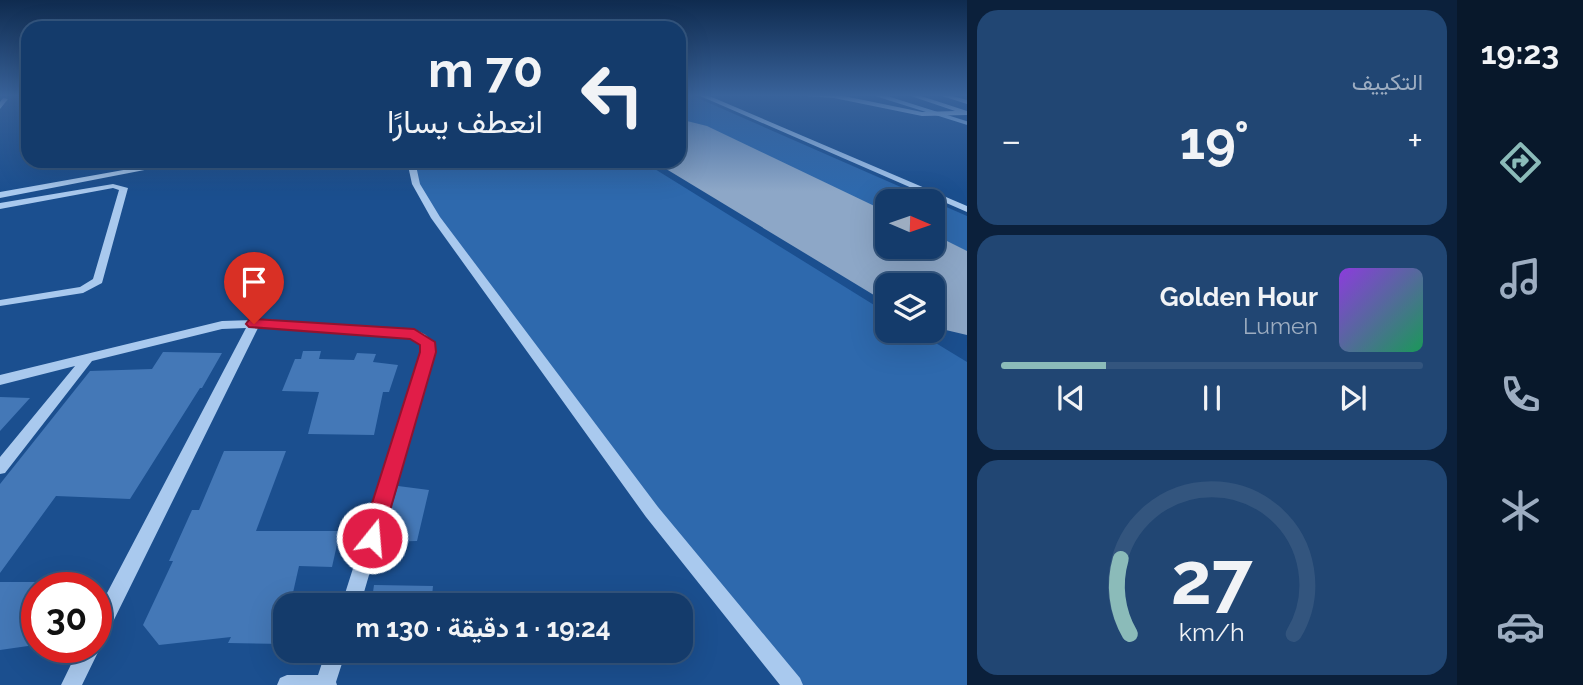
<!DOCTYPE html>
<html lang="ar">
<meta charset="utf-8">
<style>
:root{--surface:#143b6b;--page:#214673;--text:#f1f3f6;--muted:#9dadc1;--line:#33557e;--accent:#8bbbb9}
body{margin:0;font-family:Raleway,Vazirmatn,sans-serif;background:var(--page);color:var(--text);direction:rtl;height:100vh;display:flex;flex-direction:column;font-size:26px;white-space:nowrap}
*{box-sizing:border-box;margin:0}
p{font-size:23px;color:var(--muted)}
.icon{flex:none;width:38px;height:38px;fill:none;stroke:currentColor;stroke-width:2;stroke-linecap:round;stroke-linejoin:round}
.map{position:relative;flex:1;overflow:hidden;direction:ltr}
.side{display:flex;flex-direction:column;gap:10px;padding:10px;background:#0b203b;width:490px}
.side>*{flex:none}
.banner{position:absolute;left:21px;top:21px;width:665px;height:147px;border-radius:21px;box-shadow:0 7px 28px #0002,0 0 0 2px var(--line);direction:rtl;background:#143b6b;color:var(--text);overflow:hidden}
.needle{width:46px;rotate:92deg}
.buttons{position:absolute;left:875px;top:189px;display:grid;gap:14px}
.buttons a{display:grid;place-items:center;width:70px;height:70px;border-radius:14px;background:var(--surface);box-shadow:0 7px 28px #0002,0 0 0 2px var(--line);font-size:35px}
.speed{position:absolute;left:21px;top:572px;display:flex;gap:14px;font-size:35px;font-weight:700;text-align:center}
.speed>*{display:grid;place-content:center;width:91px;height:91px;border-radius:50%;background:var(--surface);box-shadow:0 7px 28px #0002,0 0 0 2px var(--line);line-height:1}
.speed .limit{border:10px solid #d22;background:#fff;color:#111}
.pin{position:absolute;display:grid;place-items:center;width:60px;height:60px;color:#fff;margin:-72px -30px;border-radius:50% 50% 50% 0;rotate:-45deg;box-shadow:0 0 7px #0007}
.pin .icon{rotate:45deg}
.me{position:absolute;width:77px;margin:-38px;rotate:17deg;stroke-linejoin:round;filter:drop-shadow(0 0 5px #0008)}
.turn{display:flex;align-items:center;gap:24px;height:147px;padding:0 28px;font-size:32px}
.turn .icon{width:91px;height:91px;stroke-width:2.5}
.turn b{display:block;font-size:49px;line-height:60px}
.big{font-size:52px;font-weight:700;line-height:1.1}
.side .widget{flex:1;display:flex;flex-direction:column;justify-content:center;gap:10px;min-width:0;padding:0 24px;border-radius:21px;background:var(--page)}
.side .dial{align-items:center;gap:0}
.dial svg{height:182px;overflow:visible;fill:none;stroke:var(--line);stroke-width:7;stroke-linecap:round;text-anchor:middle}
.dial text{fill:var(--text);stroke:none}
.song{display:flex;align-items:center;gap:21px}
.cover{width:84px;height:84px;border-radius:10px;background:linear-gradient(135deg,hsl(270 70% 55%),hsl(150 70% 35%))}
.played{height:7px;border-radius:4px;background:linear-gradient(90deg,var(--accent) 25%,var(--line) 25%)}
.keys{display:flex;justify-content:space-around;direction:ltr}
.heat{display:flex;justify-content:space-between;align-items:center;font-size:38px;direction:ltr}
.trip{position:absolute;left:273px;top:593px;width:420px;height:70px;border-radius:21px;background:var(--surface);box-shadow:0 7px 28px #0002,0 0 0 2px var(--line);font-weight:700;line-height:70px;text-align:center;direction:rtl}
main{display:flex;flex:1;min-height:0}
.tab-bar{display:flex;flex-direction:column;width:126px;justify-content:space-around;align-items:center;background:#08182b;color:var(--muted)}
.tab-bar .icon{width:49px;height:49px}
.tab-bar .selected{color:var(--accent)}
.tab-bar b{font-size:32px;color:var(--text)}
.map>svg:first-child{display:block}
.green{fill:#2e69ad}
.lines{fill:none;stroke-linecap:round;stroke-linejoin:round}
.stream{stroke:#9cc4f0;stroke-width:3.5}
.runway{fill:#8da7c7;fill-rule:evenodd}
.building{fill:#4478b7}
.minor{fill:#a9c9ee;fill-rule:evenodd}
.route{fill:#e11d48;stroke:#92132f;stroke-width:2}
</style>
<main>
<nav class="tab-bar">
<b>19:23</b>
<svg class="icon selected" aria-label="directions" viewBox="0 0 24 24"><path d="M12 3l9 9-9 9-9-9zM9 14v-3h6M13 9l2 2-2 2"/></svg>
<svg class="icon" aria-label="music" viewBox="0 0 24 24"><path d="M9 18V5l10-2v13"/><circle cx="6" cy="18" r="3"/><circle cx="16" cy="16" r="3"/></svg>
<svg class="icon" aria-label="phone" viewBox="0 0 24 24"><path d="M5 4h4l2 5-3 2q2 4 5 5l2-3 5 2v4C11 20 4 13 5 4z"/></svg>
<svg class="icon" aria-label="climate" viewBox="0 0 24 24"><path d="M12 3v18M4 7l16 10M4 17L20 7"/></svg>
<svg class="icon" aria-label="car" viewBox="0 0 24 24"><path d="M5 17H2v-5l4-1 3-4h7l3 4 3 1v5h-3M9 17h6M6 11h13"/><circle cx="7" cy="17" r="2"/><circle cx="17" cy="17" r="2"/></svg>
</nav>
<section class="side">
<div class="widget"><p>التكييف</p>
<div class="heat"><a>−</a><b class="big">19°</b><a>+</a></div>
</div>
<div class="widget">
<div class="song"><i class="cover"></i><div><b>Golden Hour</b><p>Lumen</p></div></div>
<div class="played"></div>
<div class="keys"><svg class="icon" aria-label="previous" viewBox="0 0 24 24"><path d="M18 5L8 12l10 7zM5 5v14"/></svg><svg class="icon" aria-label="pause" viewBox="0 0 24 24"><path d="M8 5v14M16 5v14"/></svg><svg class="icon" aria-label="next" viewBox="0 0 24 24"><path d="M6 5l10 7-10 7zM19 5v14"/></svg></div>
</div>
<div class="widget dial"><svg viewBox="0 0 100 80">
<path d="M14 69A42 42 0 1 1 86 69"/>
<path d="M14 69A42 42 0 0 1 10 36" stroke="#8bbbb9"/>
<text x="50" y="56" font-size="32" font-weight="700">27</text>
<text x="50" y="72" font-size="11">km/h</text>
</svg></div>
</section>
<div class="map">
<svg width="967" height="685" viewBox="0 0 967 685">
<rect width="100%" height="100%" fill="#1b4f8f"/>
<path class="green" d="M679,95H691L967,216V259L933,242V201H887V220L679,117Z
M410,161H642L887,313V331H916L967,362V685H786L416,189Z"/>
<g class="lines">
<path class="stream" d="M878,95L967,123"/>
<path class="runway" d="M679,119L707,126L887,212V247H933V234L967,251V335L933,327V285H887V303L653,161H679Z"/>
</g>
<path class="building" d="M303,351H321L319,359L354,360L357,353L376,354L373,362L398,365L389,392H383L374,435L308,434L319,392L282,391L295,359H301Z
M163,352L222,353L202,388H200L130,499L56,496L0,573V484L90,371L152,369Z
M0,397L30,398L0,431Z
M224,451H286L256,531H340L332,567L299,566L290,606H285V644L228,643L231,637L159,645L143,625L173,561H169L192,510H199Z
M398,486L429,490L417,541L381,542Z
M0,582H37V637L28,646L0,650Z
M374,585L433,586L431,606H371Z"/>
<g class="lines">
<path class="minor" d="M698,95H707L967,206V212Z
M793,95H839L922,112L955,111L908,95H918L967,111V115L922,116L834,98Z
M939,95H949L967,100V104Z
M3,98L8,99L0,109V102Z
M174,161H191L0,198V192Z
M407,161H415L420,184L440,217L658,507L800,678L803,685H780L646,517L431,218L412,184Z
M113,184L128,188L102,283L83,293L0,306V300L80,287L93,279L119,190L113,188L0,209V203Z
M254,320L414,330C426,333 433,339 434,352L360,606H341L422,352L420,343L412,338L258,328L103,642L98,644L100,648L82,685H61L79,648H96V614L246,328L222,329L92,361L5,473L0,474V457L75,366L0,385V375L222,321Z
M326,651H346L336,682L337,685H277L280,678L287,675H318Z"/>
</g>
<linearGradient id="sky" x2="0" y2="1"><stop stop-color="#0f2b4f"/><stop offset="0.5" stop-color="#39639b"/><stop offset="1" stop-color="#39639b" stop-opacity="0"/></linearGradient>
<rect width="967" height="191" fill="url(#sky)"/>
<path class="route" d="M254,319L414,329L435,342L436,352L380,545L372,548L364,545L361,538L420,352V345L410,339L249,327L246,324L249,320Z"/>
</svg>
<div class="buttons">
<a><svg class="needle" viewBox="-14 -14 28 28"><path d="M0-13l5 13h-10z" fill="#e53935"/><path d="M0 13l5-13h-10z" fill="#9dadc1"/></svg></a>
<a><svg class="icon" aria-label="layers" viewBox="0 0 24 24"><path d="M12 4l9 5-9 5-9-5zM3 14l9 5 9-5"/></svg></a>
</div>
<div class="speed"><div class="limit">30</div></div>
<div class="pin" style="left:254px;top:324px;background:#d93025"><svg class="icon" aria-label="arrive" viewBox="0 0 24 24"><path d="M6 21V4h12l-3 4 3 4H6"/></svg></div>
<svg class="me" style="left:372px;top:538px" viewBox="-20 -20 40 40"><circle r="17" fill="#e11d48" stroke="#fff" stroke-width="3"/><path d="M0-11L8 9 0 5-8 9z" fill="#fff"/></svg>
<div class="trip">19:24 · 1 دقيقة · 130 m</div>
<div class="banner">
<div class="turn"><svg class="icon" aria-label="left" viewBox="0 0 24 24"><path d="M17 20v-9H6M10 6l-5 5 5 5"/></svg><div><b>70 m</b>انعطف يسارًا</div></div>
</div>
</div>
</main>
